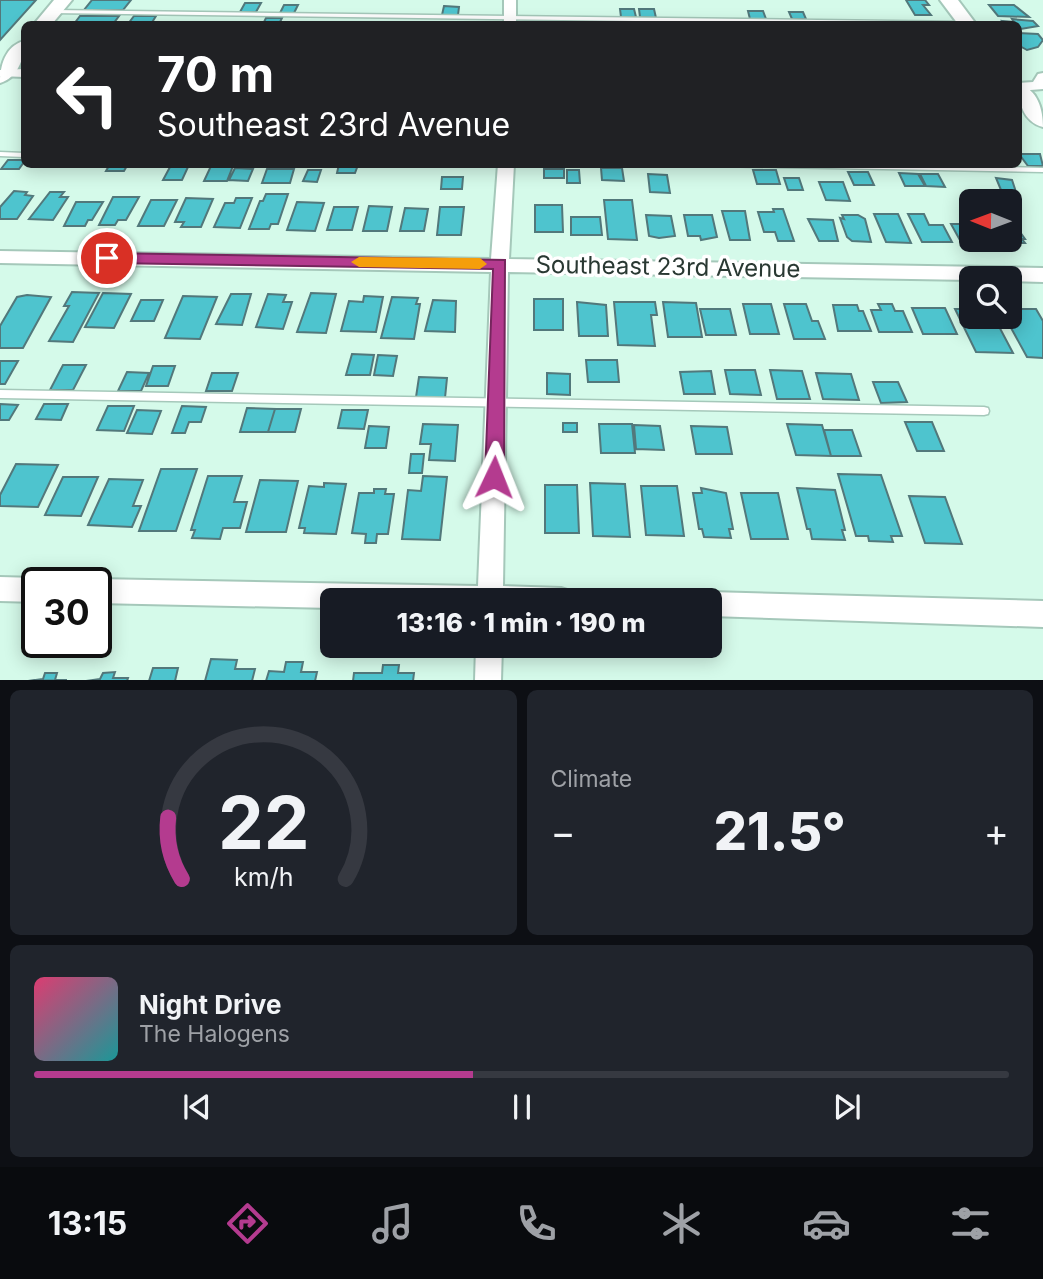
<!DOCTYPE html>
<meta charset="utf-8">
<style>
:root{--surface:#171b24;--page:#20242c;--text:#f1f3f6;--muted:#9ea1a6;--line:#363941;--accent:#b43b8f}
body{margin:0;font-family:Inter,sans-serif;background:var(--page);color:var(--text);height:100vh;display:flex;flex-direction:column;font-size:26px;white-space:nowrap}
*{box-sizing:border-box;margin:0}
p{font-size:23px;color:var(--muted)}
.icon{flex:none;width:38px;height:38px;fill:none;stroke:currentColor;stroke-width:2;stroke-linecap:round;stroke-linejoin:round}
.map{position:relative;height:680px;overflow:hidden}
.drawer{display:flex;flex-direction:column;gap:10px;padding:10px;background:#0d0f14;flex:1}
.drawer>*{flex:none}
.hud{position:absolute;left:21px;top:21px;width:1001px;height:147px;border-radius:10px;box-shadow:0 4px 18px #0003;background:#202124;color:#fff;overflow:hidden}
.needle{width:46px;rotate:271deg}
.tools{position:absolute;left:959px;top:189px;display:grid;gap:14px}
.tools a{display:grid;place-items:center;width:63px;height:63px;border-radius:10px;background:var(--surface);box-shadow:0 4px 18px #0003;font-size:35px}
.speed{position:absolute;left:21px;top:567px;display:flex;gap:14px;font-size:35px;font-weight:700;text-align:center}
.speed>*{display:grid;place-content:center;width:91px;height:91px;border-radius:50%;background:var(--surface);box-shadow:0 4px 18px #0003;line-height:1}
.speed .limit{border:4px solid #111;border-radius:10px;background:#fff;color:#111}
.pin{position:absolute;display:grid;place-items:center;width:60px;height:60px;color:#fff;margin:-30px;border:4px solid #fff;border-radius:50%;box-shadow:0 2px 7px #0007}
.me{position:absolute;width:77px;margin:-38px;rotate:2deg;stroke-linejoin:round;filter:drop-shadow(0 0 5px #0008)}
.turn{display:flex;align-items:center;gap:24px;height:147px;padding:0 21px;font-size:32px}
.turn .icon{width:91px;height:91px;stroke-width:2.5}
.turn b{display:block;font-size:49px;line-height:60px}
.big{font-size:52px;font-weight:800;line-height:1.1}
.drawer .tile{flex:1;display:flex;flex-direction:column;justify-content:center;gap:10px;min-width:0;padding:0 24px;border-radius:10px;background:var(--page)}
.drawer .dial{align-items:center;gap:0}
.dial svg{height:182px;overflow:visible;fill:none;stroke:var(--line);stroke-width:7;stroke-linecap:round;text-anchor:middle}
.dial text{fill:var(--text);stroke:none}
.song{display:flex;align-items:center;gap:21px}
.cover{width:84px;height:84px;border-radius:10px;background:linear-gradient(135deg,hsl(340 70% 55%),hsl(180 70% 35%))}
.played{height:7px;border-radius:4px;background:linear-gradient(90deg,var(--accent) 45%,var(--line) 45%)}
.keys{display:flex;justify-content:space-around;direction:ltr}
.heat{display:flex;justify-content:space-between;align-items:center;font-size:38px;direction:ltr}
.drawer .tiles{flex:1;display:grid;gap:10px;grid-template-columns:1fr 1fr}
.tile:last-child{grid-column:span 2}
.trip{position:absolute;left:320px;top:588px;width:402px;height:70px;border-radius:10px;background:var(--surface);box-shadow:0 4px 18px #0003;font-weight:800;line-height:70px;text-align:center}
.tabs{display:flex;height:112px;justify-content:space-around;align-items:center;background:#090b0e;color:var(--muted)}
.tabs .icon{width:49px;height:49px}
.tabs .current{color:var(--accent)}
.tabs b{font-size:32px;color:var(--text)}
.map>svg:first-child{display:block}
.building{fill:#4ec4ce;stroke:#52787b;stroke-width:2}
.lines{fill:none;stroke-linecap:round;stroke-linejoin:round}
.lane-casing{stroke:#a5c8ba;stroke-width:3}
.street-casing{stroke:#a5c8ba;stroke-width:4}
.secondary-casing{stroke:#a5c8ba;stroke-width:4}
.lane{fill:#fff;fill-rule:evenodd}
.street{fill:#fff;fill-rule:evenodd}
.secondary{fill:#fff;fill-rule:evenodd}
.route{fill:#b43b8f;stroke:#75265d;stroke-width:2}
.slow{fill:#f59e0b}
.labels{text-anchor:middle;stroke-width:7;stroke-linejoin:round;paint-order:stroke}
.street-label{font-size:24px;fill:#293832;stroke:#fff}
</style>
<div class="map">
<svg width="1043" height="681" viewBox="0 0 1043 681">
<rect width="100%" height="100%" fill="#d5faea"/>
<path class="building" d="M0,0H36L0,40Z
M92,0H131L123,10H84Z
M906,0H925L929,5H923L931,15H915Z
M245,3H261L256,12H240Z
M284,5H298L294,13H280Z
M989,5H1014L1029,17L998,16Z
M444,6L459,7L458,15H442Z
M620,9H634L636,17H621Z
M639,9H654L656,18L640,17Z
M748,11H763L766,19H750Z
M789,12H803L806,19H792Z
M80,16H119L113,24H74Z
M134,16H156L151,24H128Z
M266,18H282L279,24H263Z
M1012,19L1033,21L1038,26L1021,29L1018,24H1004L1002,21L1014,22Z
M1018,33L1038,34L1043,40L1038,47L1027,50L1018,45Z
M1019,154H1040L1043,166H1028Z
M8,160H24V162L19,169H1Z
M110,164H128L124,171H106Z
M339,164H340L358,165L355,173H337Z
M211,166H233L227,181H204Z
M170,167H188L182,180H163Z
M235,168L253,169L248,181L229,180Z
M601,168H622L624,181L602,180Z
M267,169H294L290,183H262Z
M544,169H564V178H544Z
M308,170H321L317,182L303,181Z
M567,170H579L580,183H567Z
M753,170H776L780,184H757Z
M848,172H868L874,185H854Z
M899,173L918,174L925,186H905Z
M648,174L667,175L670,193L650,192Z
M920,174H938L945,187L926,186Z
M442,177H463L462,189H441Z
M784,178H799L803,190H788Z
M996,178L1012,180L1016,192L1001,190Z
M819,182H843L850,201L826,200Z
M14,191L27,192L25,195L33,196L17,219H0V207Z
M50,192H64L60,197H68L53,220L29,219Z
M266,194H288L278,224H271L269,229H249L260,201H263Z
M113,197H139L126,220H118L115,225H99Z
M186,198L213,199L201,227H181L184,222H175Z
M236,198H252L240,228L214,227L225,203H234Z
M151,200H177L164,226H138Z
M604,200H632L637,240L608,239Z
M76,202H103L92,220H88L85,226H64Z
M297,202L324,203L315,231L287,230Z
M535,205H562L563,232H535Z
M369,206L392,207L387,231H363Z
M334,207H358L352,230H327Z
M440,207H464L461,235H437Z
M405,208L428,209L424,231H400Z
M773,209H783L794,241H778L775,232H764L758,212H774Z
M722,211H745L750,240H730Z
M874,214H898L911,243L886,242Z
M908,214H924L929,225H943L952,242H922Z
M646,215L671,216L675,236L659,238L649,236Z
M684,215H712L717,237L701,240L700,236H688Z
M842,215H858L865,219L871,242L852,241L847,237L840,218L844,219Z
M571,217H600L602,235H571Z
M1010,218L1025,239H1022L1025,243H1000L998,240H1010Z
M808,219L833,220L838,241H819Z
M951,224H971V240L991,242H961Z
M72,292L99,293L73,342L49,341L69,306H64Z
M103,293L131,294L114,328L85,327Z
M311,293L336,294L326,333L297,332Z
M231,294H251L242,325L216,324Z
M268,294L286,295L283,302H292L283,329L256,327Z
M27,295L51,297L23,348H0V326L17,297Z
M183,296L217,297L200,339L165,338Z
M364,296L383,297L376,332L341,331L349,301L363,302Z
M392,297L418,298L416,304H420L414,339L381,338Z
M534,299H563V330H534Z
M141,300H163L154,321H131Z
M433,300L456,301L455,332L425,331Z
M577,302L606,305L608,336H579Z
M614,302H655L657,315H651L655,346L618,345Z
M663,302L696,303L702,337H668Z
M743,304H771L779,334H750Z
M784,304H806L812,321H818L825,339H794Z
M878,304H892L895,311H903L912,332H879L871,310H881Z
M833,305H857L859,311H863L871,331H838Z
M912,308H945L957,334H923Z
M700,309H730L736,335H706Z
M955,309H971V317H994L1013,353L976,352Z
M1010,309H1036L1043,321V358L1027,357L1005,317H1010Z
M352,354L374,355L370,375H346Z
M378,355L397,356L393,376L374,375Z
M586,360H617L619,382H588Z
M0,361H18L5,384H0Z
M63,365H86L73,390H50Z
M153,366H175L168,386H146Z
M725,370H755L761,395L730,394Z
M770,370L802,371L810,399H777Z
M711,371L715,394H684L680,372Z
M127,372L149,373L141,391H118Z
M212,373H238L232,391H206Z
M547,373L570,374V395L547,394Z
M816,373L851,374L859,400L823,399Z
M419,377L447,378L445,398L416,397Z
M873,382H898L907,402L881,403Z
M0,404L18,405L9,420H0Z
M44,404H68L61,420L36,419Z
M108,406H134L124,431L97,430Z
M182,406L206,407L201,422H189L185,433H172Z
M247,408L275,409L268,432H240Z
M275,409H301L295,432H268Z
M137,410L161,411L152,434L127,433Z
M342,410H368L364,429L338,428Z
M905,422H932L944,451H917Z
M563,423H577V432H563Z
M423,424L458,425L455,461L429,460L431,444H420Z
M599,424H632L635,453H601Z
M787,424L822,425L831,456L796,455Z
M634,425L660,426L664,450L636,449Z
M369,426L389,427L386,448H365Z
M691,426L727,427L732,454H696Z
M824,430H852L861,456H831Z
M411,454H424L422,473H409Z
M16,464L58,465L38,507L0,506V495Z
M161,469H197L176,531H139Z
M838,474L881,475L902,536H891L893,542L869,541L868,536H856Z
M208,476H242L234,502H247L240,528H223L220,539L192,538L195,530H191Z
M423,476L447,477L440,540L402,539L408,490L421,491Z
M63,477H98L81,516L45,515Z
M109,479L143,480L133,506H141L132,527L88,525Z
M260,480L298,481L286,532H246Z
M324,483L346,484L336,534L304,533L305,528H299L309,486L324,487Z
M590,483L625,484L630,537L593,536Z
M545,485H577L579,533H545Z
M641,486H677L684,536L646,535Z
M701,488L726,493L733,529H729L731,538L704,537L702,529H699L693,493H702Z
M797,488L835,490L845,530H842L845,540L812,539L810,529H807Z
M374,489H386L385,494H394L388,534H377L376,543H365L366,534L352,533L359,493H374Z
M741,493H778L788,539H751Z
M909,496L945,497L962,544L925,543Z
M211,659L237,660L235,669H255L252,681H205Z
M286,662H303L301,672H317L315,681H266L269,671L284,672Z
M383,665H399L398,673H414L413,681H353L354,673H382Z
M153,668H178L175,681H149Z
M115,672L113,678H128L127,681H86L100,679L103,673Z
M45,673H57L55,680H67L28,681L43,679Z"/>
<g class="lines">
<g class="lane-casing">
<path id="lane" d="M53,10L967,22L970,24H864L51,13V11Z
M0,152L24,153V157L0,156Z
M711,164H877L1043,168V172L715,166Z
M0,390L984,407L988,408L989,411L988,414L984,415L0,398Z"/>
</g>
<g class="street-casing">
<path id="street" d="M504,0H516V24H504Z
M24,69V77L0,76V70Z
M1043,73V89L1018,91V83L1033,82L1038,74Z
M498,164H514L509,259L1043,268V282L1010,281V278L971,280L508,272L503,586L561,588L570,591L573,600H332V608L96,603V583H87L96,579L478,586L491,272L0,263V251L491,259Z
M0,577L37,578L46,583H37V602L0,601Z
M710,592L1043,601V627L710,616V600H699L701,595Z
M476,646H502L501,681H475Z"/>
</g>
<g class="secondary-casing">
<path id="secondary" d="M54,0H72L52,24H34Z
M940,0H958L976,24H958Z
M24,41C25,57 18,78 0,83C0,66 5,46 24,41Z
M1018,84C1038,89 1043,110 1043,127C1023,122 1018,101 1018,84Z"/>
</g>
<use href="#lane" class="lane"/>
<use href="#street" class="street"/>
<use href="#secondary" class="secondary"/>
</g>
<path class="route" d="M107,253L505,260L504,477L501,483L494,485L488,483L485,477L493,269L107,263L100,258Z"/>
<path class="slow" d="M359,257L480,258L487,264L480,269L359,267L351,262Z"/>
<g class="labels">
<g class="street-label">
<text transform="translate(668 267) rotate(1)" y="8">Southeast 23rd Avenue</text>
</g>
</g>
</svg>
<div class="tools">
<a><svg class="needle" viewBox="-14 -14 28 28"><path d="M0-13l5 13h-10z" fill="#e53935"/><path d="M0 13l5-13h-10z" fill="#9ea1a6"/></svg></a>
<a><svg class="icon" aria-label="search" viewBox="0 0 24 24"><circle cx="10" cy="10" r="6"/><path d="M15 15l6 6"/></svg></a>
</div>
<div class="speed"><div class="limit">30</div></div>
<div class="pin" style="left:107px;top:258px;background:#d93025"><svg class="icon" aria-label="arrive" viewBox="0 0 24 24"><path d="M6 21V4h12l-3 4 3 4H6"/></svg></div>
<svg class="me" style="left:494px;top:477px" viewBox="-20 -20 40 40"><path d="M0-17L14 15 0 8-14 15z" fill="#b43b8f" stroke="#fff" stroke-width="4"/></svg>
<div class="trip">13:16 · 1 min · 190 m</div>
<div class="hud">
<div class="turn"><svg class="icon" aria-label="left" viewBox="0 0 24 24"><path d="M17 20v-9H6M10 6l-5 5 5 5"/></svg><div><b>70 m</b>Southeast 23rd Avenue</div></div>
</div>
</div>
<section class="drawer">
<div class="tiles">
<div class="tile dial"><svg viewBox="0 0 100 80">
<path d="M14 69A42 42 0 1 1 86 69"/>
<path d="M14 69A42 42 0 0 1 8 42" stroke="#b43b8f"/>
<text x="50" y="56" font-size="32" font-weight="700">22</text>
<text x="50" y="72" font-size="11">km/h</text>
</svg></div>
<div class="tile"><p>Climate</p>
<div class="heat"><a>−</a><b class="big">21.5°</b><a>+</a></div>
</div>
<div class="tile">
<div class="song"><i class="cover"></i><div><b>Night Drive</b><p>The Halogens</p></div></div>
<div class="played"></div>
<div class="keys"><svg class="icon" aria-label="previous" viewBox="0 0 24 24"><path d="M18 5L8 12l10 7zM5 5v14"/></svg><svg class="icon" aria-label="pause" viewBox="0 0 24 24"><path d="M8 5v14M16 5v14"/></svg><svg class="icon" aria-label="next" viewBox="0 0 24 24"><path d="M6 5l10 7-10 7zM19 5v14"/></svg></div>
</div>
</div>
</section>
<nav class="tabs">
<b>13:15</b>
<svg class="icon current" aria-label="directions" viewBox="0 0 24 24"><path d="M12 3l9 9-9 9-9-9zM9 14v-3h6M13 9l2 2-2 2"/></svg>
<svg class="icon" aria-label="music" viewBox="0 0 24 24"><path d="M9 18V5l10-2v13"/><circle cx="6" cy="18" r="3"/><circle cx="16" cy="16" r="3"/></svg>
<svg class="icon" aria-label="phone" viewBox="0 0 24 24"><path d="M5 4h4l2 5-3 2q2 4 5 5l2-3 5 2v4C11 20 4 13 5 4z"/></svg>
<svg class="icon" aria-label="climate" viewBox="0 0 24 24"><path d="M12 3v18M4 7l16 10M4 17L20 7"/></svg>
<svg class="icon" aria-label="car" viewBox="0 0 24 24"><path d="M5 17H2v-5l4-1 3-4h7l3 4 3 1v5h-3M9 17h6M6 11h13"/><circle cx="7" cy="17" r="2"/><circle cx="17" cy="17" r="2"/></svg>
<svg class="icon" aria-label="filters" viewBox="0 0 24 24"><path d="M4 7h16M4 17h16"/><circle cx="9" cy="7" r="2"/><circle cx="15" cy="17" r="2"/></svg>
</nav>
